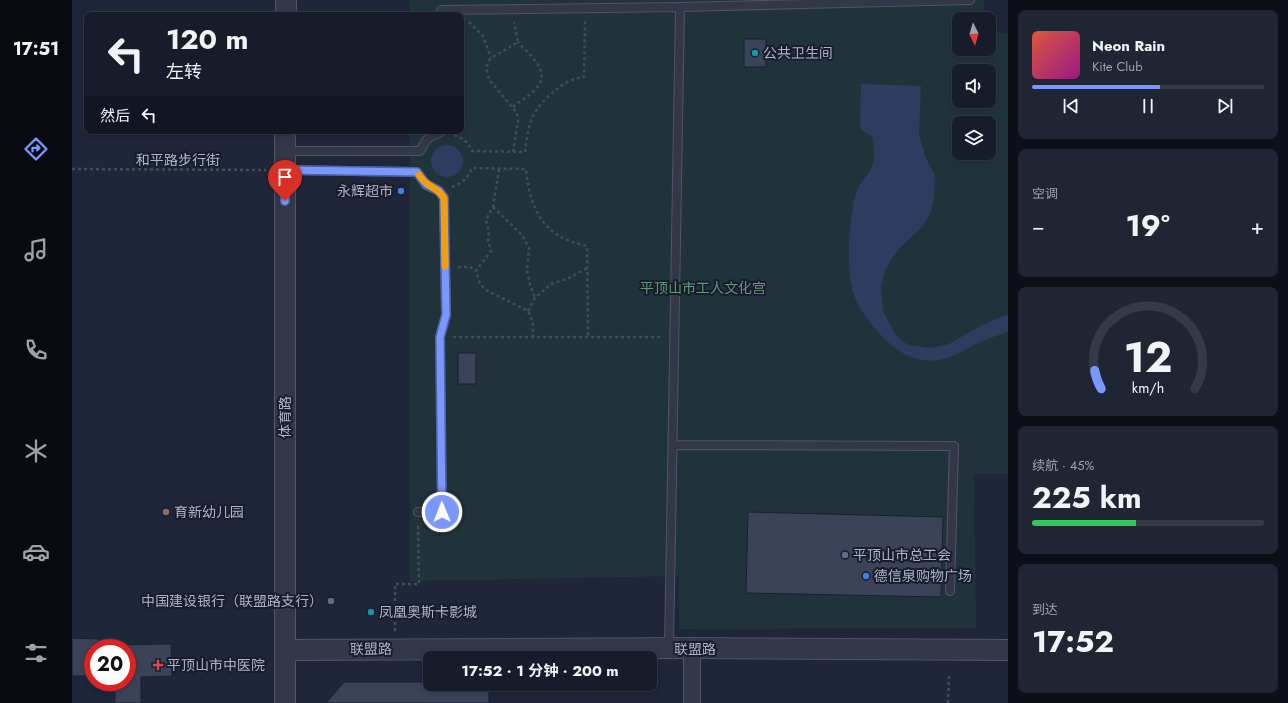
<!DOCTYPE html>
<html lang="zh">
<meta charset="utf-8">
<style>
:root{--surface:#171c2b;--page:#202533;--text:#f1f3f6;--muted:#9ea1a9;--line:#363a47;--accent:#7a97fe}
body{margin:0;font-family:Jost,"Noto Sans SC",sans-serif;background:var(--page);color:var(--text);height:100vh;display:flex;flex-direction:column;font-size:15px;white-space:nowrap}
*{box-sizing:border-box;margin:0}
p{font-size:13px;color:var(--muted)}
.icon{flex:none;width:22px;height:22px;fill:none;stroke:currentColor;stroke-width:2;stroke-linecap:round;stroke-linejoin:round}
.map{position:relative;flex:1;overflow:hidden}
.sheet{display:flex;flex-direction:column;gap:10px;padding:10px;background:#0d0f18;width:280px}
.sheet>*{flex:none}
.hud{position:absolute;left:12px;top:12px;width:380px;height:122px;border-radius:8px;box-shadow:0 2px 6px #0003,0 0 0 1px var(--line);background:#171c2b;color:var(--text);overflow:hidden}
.needle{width:26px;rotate:175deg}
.buttons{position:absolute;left:880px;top:12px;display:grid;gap:8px}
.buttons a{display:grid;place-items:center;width:44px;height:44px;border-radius:8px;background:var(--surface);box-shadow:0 2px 6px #0003,0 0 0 1px var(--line);font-size:20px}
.speed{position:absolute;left:12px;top:639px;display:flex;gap:8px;font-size:20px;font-weight:700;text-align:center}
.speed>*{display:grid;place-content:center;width:52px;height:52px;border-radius:50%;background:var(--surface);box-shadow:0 2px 6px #0003,0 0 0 1px var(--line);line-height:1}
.speed .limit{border:6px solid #d22;background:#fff;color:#111}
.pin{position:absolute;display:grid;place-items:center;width:34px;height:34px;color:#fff;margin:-41px -17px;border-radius:50% 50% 50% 0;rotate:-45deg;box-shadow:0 0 4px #0007}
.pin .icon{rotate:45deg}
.me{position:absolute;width:44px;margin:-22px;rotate:359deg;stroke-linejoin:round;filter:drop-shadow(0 0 3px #0008)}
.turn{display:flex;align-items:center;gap:14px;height:84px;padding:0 16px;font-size:18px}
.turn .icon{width:52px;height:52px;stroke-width:2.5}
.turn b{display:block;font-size:28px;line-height:34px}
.then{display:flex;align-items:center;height:38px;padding:0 16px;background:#0003;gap:8px;font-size:15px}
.big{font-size:30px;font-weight:700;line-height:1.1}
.sheet .tile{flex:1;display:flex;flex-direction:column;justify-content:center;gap:6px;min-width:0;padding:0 14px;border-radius:8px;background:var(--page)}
.sheet .dial{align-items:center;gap:0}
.dial svg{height:104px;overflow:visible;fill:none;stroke:var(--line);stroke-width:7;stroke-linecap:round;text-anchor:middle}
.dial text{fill:var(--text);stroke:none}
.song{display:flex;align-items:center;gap:12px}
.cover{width:48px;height:48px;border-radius:6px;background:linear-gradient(135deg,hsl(10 70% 55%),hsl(310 70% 35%))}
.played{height:4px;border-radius:2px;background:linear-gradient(90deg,var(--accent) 55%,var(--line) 55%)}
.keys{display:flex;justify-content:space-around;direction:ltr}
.heat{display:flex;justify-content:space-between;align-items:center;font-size:22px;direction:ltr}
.charge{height:6px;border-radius:3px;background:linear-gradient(90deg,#34c759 45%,var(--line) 0)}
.trip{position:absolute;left:351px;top:651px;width:234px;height:40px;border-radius:8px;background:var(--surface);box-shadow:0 2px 6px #0003,0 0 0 1px var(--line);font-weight:700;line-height:40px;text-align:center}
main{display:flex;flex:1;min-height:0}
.tabs{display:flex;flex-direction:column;width:72px;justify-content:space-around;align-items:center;background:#090b11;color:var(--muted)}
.tabs .icon{width:28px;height:28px}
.tabs .active{color:var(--accent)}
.tabs b{font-size:18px;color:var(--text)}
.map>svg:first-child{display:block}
.green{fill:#21333a;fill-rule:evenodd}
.water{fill:#2f3b5f}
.building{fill:#3b4359;stroke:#1a1f2f}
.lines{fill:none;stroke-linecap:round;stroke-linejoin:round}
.service-casing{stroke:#505567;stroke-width:10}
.minor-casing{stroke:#505567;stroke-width:18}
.tertiary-casing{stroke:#505567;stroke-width:22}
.path{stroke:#3e5057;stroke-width:2.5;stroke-dasharray:3 3;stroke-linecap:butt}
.service{stroke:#333849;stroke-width:8}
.minor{stroke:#333849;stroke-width:16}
.tertiary{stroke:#333849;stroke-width:20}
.route-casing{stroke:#4f62a5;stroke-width:10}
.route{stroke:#7a97fe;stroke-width:7}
.slow{stroke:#f59e0b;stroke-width:7}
.culture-dot{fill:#0f9aa8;stroke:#181d2d;stroke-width:1.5}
.shop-dot{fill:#3f7fe0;stroke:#181d2d;stroke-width:1.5}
.education-dot{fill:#8d6e63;stroke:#181d2d;stroke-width:1.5}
.service-dot{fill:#5c6f8a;stroke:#181d2d;stroke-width:1.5}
.health-dot{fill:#e0444e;stroke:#181d2d;stroke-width:1.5}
.labels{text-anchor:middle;stroke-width:4;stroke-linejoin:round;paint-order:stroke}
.poi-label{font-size:14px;fill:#adb2c6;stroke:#181d2d;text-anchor:start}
.street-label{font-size:14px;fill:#adb2c6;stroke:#181d2d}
.park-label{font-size:14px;fill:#639778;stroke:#181d2d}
</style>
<main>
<nav class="tabs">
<b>17:51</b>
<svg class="icon active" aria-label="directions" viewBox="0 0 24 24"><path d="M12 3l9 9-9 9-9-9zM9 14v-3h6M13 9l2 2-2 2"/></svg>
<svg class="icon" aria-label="music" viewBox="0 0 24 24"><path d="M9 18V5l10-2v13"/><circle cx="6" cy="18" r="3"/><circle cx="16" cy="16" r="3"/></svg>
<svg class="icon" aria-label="phone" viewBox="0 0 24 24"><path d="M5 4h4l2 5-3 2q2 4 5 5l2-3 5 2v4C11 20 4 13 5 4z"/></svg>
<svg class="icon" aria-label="climate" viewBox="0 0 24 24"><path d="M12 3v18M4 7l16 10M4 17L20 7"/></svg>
<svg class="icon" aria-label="car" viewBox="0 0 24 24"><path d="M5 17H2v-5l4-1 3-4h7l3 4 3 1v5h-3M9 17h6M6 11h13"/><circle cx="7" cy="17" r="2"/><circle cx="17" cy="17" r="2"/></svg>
<svg class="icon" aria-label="filters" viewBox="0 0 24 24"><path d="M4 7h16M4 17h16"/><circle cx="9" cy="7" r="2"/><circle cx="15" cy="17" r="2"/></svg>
</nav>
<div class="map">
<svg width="936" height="703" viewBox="0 0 936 703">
<rect width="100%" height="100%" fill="#1f2639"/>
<path class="green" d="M338,0H912V19H887V49H917V32L936,33V474H902L904,628L607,629V576L338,581V131H389V15H338ZM887,71H917V101H887ZM887,123H917V153H887Z"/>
<path class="water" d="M789,84L849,86L847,134L853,156L863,175L862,198L859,211L851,226L828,248L819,259L813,271L809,286L811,311L823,334L831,342L837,345L859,348L877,344L908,326L936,314V332C927,335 917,338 908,342C894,349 881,358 866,360C848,363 830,355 817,343C804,331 793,318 785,302C772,275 777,230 782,201C783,196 785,190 787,186C790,179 798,174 800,166C803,157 802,146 800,136L789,130L788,123Z
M359 161a16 16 0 1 1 32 0a16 16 0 1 1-32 0Z"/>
<path class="building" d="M672,39H694V67H672Z
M386,353H404V384H386Z
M676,512L871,517L869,597L674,593Z
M0,638L27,639V648H21V676H0Z
M99,644L100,676L69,677V703H43V682H55V648H42V645Z
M272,682H358V684H417V703H254Z"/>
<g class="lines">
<g class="service-casing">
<path id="service" d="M369,15V10L608,7L898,0
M213,151H348C351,147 353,140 358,137C362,135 366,134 370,131
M213,170L345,172L354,185L367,191L372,198L374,315L368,337L370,512H346
M601,445L882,446L878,591
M597,648L608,7"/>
</g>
<g class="minor-casing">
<path id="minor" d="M620,648V703"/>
</g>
<g class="tertiary-casing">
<path id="tertiary" d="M214,15V0
M213,131V703
M214,650L620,648L936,650"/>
</g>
<path class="path" d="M397,22L411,36L419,58
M441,107C446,102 453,99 458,94C484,74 460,58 446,42
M382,135C391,138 396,142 400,151L453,152C454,141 456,129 460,118C465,105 485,87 497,81C502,79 507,78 512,77L513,20
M441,152L446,121L445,113L419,82C414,75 413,64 419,58L446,42L442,22
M0,169L194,170
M427,169L421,207L414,220L417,232L416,241L419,251L404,271L408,284L414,290L456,311L461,322V337
M380,187C390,183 396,178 400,168L454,169C458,210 471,237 515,246L516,337
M421,207L450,235L457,248L455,271L458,285L463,298
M386,267H398L404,271
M456,311L463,298L479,284L497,278L515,268
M381,337H590
M323,631V584H347L346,523
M876,703L877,676"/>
<use href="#service" class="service"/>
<use href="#minor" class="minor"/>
<use href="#tertiary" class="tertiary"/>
</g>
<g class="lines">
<g class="route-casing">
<path id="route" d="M213,201V170L345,172L354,184L367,191L372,198L374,315L368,337L370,512"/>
</g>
<use href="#route" class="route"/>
<path class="slow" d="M347,175C355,188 365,186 372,198L373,266"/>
</g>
<g class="culture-dot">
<circle cx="683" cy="53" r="4"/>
<circle cx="299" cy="612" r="4"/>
</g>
<g class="shop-dot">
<circle cx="329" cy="191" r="4"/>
<circle cx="794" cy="576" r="4"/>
</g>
<circle class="education-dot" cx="94" cy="512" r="4"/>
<g class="service-dot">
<circle cx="773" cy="555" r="4"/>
<circle cx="259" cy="601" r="4"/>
</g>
<path class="health-dot" d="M84 659h4v4h4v4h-4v4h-4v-4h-4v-4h4z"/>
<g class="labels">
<g class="poi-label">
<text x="691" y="58">公共卫生间</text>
<text x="321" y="196" text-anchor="end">永辉超市</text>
<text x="102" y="517">育新幼儿园</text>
<text x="781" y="560">平顶山市总工会</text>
<text x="802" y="581">德信泉购物广场</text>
<text x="251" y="606" text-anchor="end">中国建设银行（联盟路支行）</text>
<text x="307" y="617">凤凰奥斯卡影城</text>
<text x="95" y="670">平顶山市中医院</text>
</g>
<g class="street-label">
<text x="106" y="165">和平路步行街</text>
<text transform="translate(213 417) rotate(-90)" y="5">体育路</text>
<text transform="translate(299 649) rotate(-1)" y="5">联盟路</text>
<text x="623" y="654">联盟路</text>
</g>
<g class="park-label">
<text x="631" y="293">平顶山市工人文化宫</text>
</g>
</g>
</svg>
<div class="buttons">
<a><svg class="needle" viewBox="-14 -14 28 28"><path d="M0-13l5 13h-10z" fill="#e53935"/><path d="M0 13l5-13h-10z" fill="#9ea1a9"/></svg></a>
<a><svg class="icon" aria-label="sound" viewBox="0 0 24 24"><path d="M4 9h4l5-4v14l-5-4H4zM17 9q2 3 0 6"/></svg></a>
<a><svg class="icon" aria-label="layers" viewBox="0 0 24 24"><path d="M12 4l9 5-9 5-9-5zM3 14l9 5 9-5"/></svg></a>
</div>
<div class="speed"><div class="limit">20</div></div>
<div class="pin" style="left:213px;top:201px;background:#d93025"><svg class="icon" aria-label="arrive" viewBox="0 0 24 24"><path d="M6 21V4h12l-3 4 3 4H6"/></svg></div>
<svg class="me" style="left:370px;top:512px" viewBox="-20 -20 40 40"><circle r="17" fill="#7a97fe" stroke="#fff" stroke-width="3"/><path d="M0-11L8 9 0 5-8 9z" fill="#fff"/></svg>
<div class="trip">17:52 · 1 分钟 · 200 m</div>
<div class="hud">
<div class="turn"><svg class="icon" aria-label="left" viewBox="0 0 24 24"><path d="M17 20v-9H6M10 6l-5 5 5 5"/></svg><div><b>120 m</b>左转</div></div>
<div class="then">然后<svg class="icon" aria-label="left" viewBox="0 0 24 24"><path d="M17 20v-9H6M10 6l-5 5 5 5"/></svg></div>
</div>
</div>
<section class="sheet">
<div class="tile">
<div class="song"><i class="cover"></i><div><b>Neon Rain</b><p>Kite Club</p></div></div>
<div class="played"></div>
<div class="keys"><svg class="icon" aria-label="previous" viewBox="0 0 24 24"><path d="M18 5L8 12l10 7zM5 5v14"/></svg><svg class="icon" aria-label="pause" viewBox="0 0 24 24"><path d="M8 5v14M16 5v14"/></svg><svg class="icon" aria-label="next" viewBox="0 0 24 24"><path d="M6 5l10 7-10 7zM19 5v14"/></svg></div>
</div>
<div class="tile"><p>空调</p>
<div class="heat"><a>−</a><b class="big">19°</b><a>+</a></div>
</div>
<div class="tile dial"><svg viewBox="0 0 100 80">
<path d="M14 69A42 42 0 1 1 86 69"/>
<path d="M14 69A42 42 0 0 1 9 55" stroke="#7a97fe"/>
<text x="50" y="56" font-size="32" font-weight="700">12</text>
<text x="50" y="72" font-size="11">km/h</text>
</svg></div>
<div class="tile"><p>续航 · 45%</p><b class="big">225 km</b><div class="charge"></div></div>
<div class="tile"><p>到达</p><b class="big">17:52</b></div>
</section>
</main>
